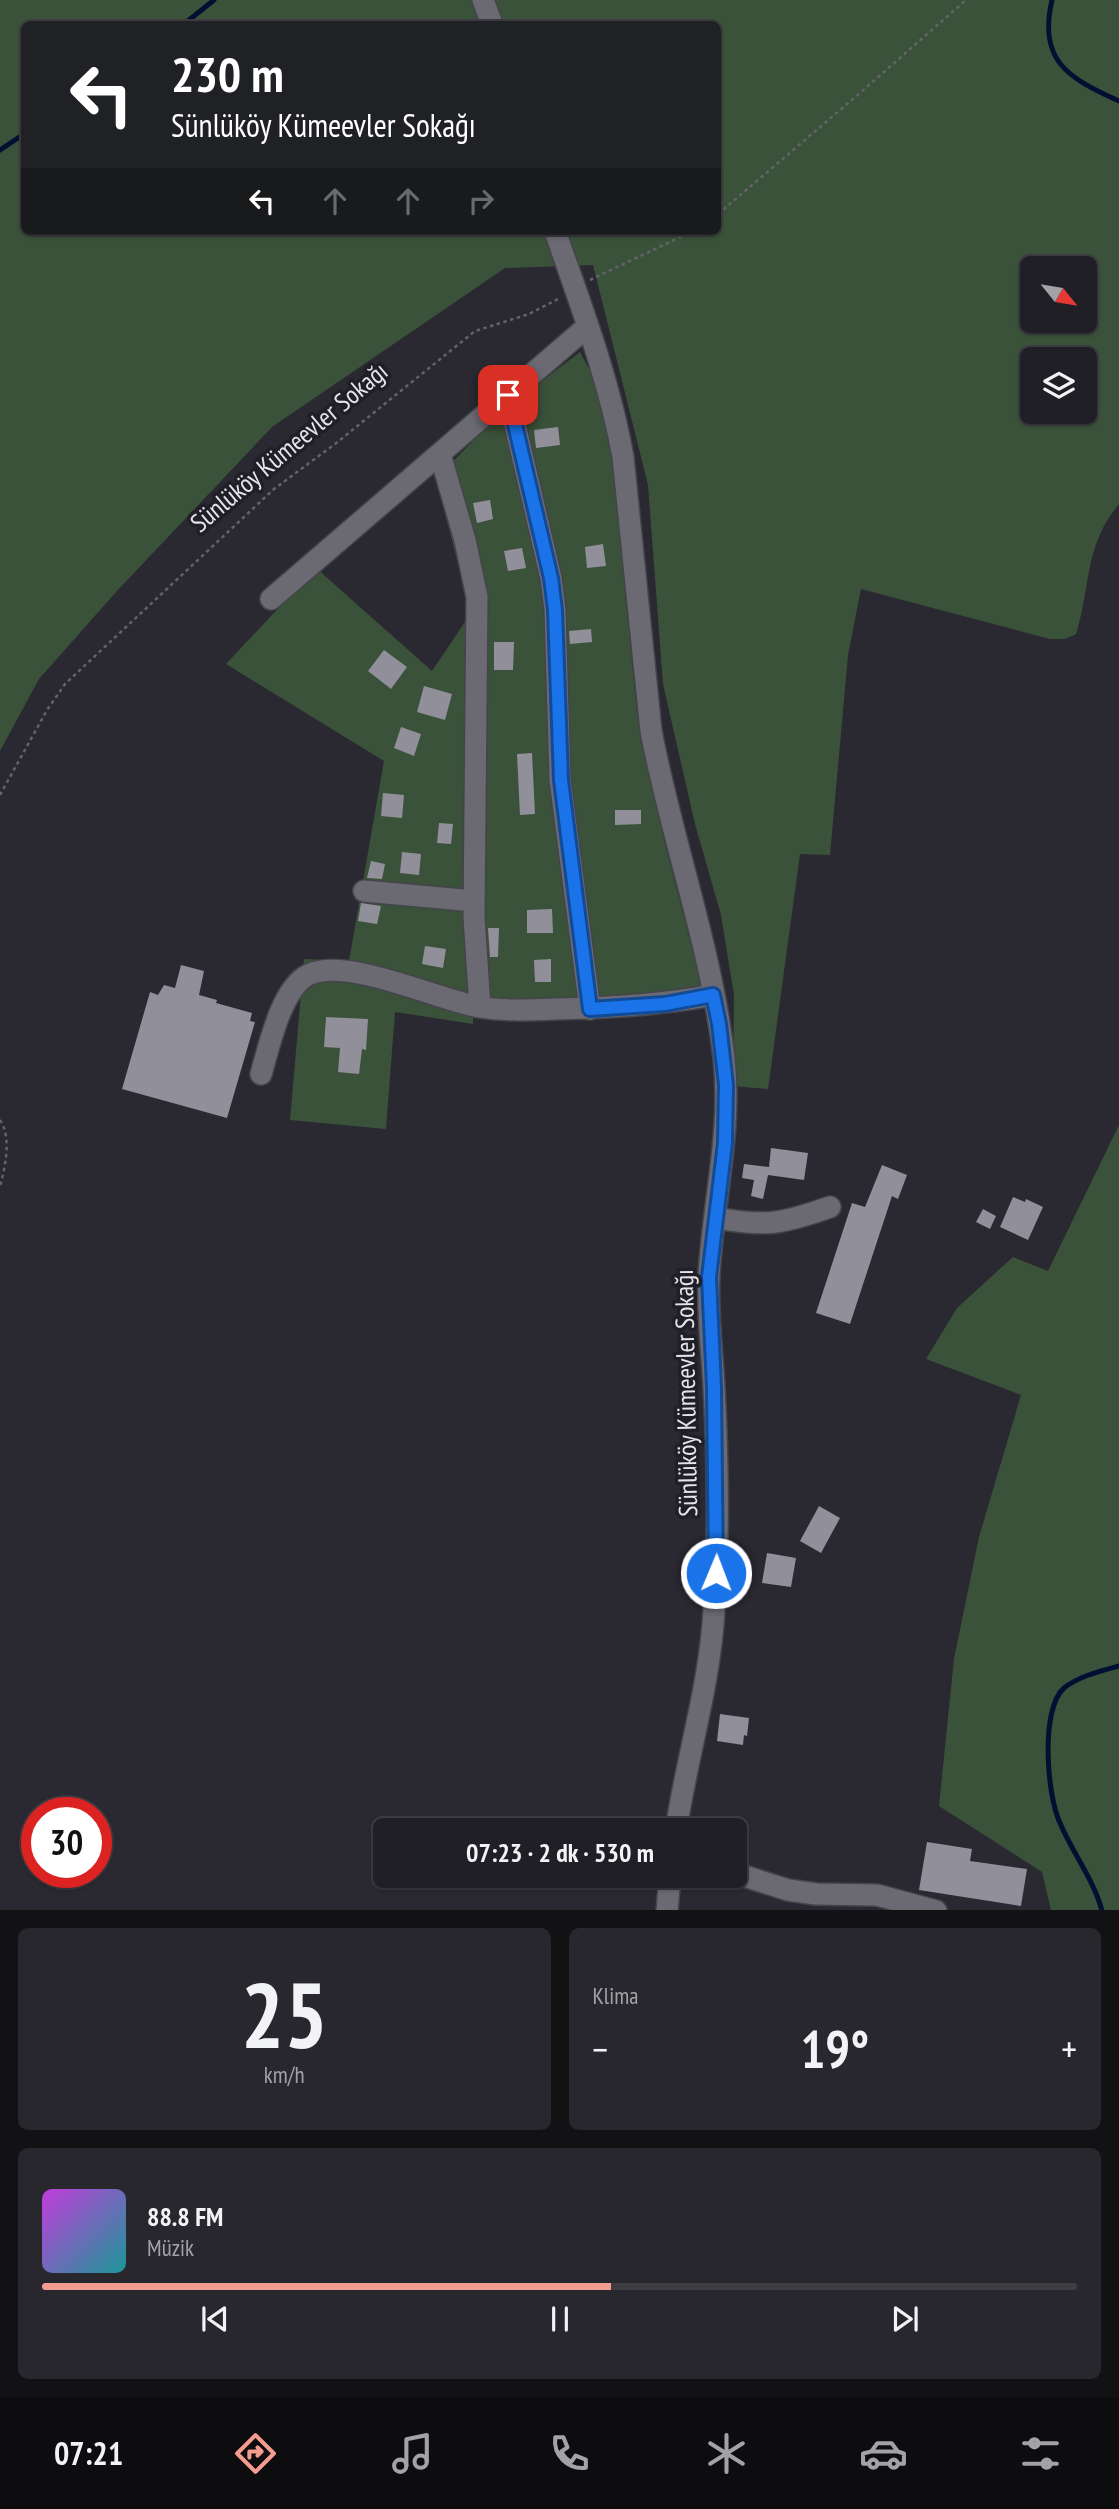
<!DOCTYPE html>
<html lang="tr">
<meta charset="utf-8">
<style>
:root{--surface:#201f25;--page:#28272d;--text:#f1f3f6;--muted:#a2a2a7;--line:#3d3d42;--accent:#f59c91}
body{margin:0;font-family:"PT Sans Narrow",sans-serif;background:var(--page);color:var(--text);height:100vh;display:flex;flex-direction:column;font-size:26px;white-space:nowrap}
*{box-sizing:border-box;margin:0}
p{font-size:23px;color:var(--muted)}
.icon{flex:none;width:38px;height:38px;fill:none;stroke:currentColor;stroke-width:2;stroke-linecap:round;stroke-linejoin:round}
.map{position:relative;height:1910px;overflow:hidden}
.sheet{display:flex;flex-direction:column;gap:18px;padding:18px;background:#121114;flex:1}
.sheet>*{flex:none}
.top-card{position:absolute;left:21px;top:21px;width:700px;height:214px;border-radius:10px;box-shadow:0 2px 5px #0004,0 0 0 2px var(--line);background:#202124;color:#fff;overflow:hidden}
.needle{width:46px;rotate:120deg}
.buttons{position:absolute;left:1020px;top:256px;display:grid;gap:14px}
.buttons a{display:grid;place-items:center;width:77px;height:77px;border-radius:10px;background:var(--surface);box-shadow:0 2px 5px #0004,0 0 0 2px var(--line);font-size:35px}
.speed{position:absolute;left:21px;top:1797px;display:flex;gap:14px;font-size:35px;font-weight:700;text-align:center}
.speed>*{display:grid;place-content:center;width:91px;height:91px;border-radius:50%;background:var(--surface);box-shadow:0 2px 5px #0004,0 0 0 2px var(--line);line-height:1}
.speed .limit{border:10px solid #d22;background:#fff;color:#111}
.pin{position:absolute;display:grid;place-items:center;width:60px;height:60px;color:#fff;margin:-30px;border-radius:14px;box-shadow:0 4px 10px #0006}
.me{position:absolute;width:77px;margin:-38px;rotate:1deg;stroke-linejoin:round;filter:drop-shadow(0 0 5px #0008)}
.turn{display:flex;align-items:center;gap:24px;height:147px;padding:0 35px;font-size:32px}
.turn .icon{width:91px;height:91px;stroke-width:2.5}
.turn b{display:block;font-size:49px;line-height:60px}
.lanes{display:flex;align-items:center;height:66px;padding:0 35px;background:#0003;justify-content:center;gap:35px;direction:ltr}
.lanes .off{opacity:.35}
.big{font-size:52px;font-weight:800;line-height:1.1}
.sheet .card{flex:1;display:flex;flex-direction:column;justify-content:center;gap:10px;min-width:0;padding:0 24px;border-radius:10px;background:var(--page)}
.sheet .dial{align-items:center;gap:0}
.dial b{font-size:91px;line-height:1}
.song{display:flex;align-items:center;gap:21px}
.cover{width:84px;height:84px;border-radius:10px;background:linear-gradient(135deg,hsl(290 70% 55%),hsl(180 70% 35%))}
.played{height:7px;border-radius:4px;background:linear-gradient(90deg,var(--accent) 55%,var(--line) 55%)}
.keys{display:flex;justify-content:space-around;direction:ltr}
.heat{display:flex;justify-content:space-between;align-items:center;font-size:38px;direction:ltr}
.sheet .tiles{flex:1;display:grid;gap:18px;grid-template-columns:1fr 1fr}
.card:last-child{grid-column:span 2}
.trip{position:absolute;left:373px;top:1818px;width:374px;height:70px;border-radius:10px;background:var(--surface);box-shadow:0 2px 5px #0004,0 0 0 2px var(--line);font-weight:800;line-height:70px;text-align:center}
.dock{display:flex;height:112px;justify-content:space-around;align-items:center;background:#0d0c0f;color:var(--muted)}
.dock .icon{width:49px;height:49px}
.dock .selected{color:var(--accent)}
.dock b{font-size:32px;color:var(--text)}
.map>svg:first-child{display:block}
.green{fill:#3b523a;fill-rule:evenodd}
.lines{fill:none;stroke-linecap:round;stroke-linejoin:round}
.stream{stroke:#001032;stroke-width:5}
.building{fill:#91909a}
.minor-casing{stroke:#44444b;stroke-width:24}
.path{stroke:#64636a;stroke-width:2.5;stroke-dasharray:3.5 3.5;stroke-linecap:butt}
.minor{stroke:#6b6a73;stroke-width:21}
.route-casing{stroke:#114b97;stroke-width:18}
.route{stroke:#1a73e8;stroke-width:12}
.labels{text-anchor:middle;stroke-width:7;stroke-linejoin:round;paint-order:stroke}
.street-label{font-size:26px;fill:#e4e4e9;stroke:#201f27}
</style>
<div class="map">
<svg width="1119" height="1911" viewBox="0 0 1119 1911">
<rect width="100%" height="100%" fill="#2a2931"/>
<path class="green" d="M0,0H1119V504C1084,545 1091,586 1076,634L1065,639H1050L861,589L848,655L830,855L800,854L768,1089L733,1086L734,995L721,915L695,824L663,684L648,485L593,265L505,268L272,427L116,592L39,679L0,751ZM24,24H718V231H24ZM1032,268H1085V320H1032ZM1032,359H1085V411H1032Z
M580,352L602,393L610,434L637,713L664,840L703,990L599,1001L473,1003V1024L395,1012L386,1129L290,1120L304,959L349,961L384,761L226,664L316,568L432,671L471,613L436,479L501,412Z
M1119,1125V1910H1051L1042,1872L939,1806L954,1659L979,1537L1021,1395L926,1359L957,1308L1013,1257L1048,1271Z"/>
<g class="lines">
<path class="stream" d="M1052,0C1038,61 1068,78 1119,101
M184,24L214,0
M0,150L24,134
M1102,1911C1094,1880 1072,1852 1060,1823C1047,1796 1040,1709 1064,1688C1079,1676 1101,1671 1119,1666"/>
</g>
<path class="building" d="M558,427L560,445L536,448L534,430Z
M490,500L493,519L477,523L473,503Z
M603,544L606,566L587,568L585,547Z
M522,548L526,568L508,571L504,551Z
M591,629L592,642L570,644L569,631Z
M494,642H514L513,670H494Z
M384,650L407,667L391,689L368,671Z
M424,686L452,694L445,720L417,712Z
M401,727L421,734L414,756L394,748Z
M532,753L535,814L520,815L517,754Z
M383,793L404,795L402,818L381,816Z
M615,810H641V824L615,825Z
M439,823L453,824L451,844L437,843Z
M402,852L421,854L419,875L400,873Z
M371,861L385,864L382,879L367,878Z
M361,903L381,906L377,924L358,921Z
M552,909L553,933H527V910Z
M488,928H499L498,957H490Z
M425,946L446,949L443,968L422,964Z
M551,959V982H535L534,960Z
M181,965L204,971L199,995L217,1000L216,1003L252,1013L250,1021L255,1022L227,1118L122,1089L150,992L158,995L164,985L175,988Z
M326,1017L368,1019L366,1050L362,1049L359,1074L338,1072L340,1048L324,1047Z
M771,1148L808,1153L804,1180L768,1175L763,1199L751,1196L754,1180L742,1178L744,1164L769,1167Z
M882,1165L907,1175L898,1199L892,1196L850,1324L816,1313L852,1203L865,1207Z
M1013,1197L1025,1202L1026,1199L1043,1207L1028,1240L1000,1227Z
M983,1209L996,1216L990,1229L976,1222Z
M819,1506L840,1518L821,1553L800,1541Z
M767,1553L796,1558L791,1587L762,1583Z
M720,1714L749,1718L747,1736L744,1735L743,1745L717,1741Z
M927,1842L972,1849L970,1861L1027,1869L1021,1906L919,1890Z"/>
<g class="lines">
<g class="minor-casing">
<path id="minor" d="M483,0L492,24
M555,231C581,306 609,379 623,457L651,731C672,841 711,946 724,1058C732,1132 713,1202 709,1275C707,1312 712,1350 714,1387C718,1461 719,1536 714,1610C710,1685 687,1756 676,1830
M508,395L551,578L555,610L560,780L590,1009
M440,454L465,540L477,597L474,917L480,1007
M271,599L588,326
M364,891L474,901
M261,1074C269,1047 281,989 308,975C346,956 438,1000 479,1007C504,1011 529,1010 554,1009C608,1008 660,1005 713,995
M716,1218C766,1227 782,1224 830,1207
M735,1873L788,1890L816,1894L877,1895L936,1911
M667,1911L670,1876"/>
</g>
<path class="path" d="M718,214L860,93L966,0
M590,280L693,231
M0,795L47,710L65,684L274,489L335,444L475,331L529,314L558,299
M0,1120C12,1138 5,1167 0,1187"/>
<use href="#minor" class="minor"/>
</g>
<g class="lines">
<g class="route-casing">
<path id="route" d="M508,395L551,578L555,610L561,780L590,1009L665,1004L713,995L719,1024L726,1085L725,1143L709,1277L714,1388L716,1573"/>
</g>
<use href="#route" class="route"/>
</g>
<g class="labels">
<g class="street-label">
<text transform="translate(289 447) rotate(-40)" y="9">Sünlüköy Kümeevler Sokağı</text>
<text transform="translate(686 1393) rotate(-91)" y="9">Sünlüköy Kümeevler Sokağı</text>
</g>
</g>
</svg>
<div class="buttons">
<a><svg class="needle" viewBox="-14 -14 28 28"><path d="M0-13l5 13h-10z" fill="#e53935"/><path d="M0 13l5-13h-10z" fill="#a2a2a7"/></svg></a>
<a><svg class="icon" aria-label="layers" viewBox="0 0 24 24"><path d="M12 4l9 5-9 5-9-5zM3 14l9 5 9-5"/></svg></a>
</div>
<div class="speed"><div class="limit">30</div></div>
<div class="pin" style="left:508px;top:395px;background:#d93025"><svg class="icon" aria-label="arrive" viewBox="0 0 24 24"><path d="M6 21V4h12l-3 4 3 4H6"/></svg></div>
<svg class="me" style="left:716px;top:1573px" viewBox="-20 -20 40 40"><circle r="17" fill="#1a73e8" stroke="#fff" stroke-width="3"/><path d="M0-11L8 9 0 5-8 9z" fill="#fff"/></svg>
<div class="trip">07:23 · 2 dk · 530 m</div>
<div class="top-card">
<div class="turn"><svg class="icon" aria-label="left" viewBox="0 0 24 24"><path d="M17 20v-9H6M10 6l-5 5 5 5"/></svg><div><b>230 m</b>Sünlüköy Kümeevler Sokağı</div></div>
<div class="lanes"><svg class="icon" aria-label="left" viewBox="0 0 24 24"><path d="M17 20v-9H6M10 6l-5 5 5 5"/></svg><svg class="icon off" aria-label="ahead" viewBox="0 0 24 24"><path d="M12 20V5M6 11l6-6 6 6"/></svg><svg class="icon off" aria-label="ahead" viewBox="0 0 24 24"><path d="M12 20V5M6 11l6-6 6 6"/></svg><svg class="icon off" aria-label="right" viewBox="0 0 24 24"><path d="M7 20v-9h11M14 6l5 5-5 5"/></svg></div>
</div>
</div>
<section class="sheet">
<div class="tiles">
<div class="card dial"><b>25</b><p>km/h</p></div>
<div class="card"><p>Klima</p>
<div class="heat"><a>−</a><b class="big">19°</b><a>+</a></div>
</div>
<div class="card">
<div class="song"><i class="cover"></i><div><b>88.8 FM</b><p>Müzik</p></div></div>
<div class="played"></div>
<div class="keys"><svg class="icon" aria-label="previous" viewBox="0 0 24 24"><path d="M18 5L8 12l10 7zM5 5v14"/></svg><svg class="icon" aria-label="pause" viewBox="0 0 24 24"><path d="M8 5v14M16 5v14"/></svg><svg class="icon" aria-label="next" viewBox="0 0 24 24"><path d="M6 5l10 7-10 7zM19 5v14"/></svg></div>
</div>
</div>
</section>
<nav class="dock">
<b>07:21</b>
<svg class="icon selected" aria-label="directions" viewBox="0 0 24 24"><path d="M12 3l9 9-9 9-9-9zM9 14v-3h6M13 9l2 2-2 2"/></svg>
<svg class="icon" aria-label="music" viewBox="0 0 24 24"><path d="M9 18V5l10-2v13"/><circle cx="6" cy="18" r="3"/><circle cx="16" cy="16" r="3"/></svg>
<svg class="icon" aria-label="phone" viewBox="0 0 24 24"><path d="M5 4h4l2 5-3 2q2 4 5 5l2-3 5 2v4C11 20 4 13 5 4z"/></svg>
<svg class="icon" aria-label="climate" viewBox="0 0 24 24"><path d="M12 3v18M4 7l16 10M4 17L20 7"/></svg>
<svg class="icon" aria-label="car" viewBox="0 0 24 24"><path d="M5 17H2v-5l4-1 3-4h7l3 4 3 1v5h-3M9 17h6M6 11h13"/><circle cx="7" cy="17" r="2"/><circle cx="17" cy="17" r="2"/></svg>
<svg class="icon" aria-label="filters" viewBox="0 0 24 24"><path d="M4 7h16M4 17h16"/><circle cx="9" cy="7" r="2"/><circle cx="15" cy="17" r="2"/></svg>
</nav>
